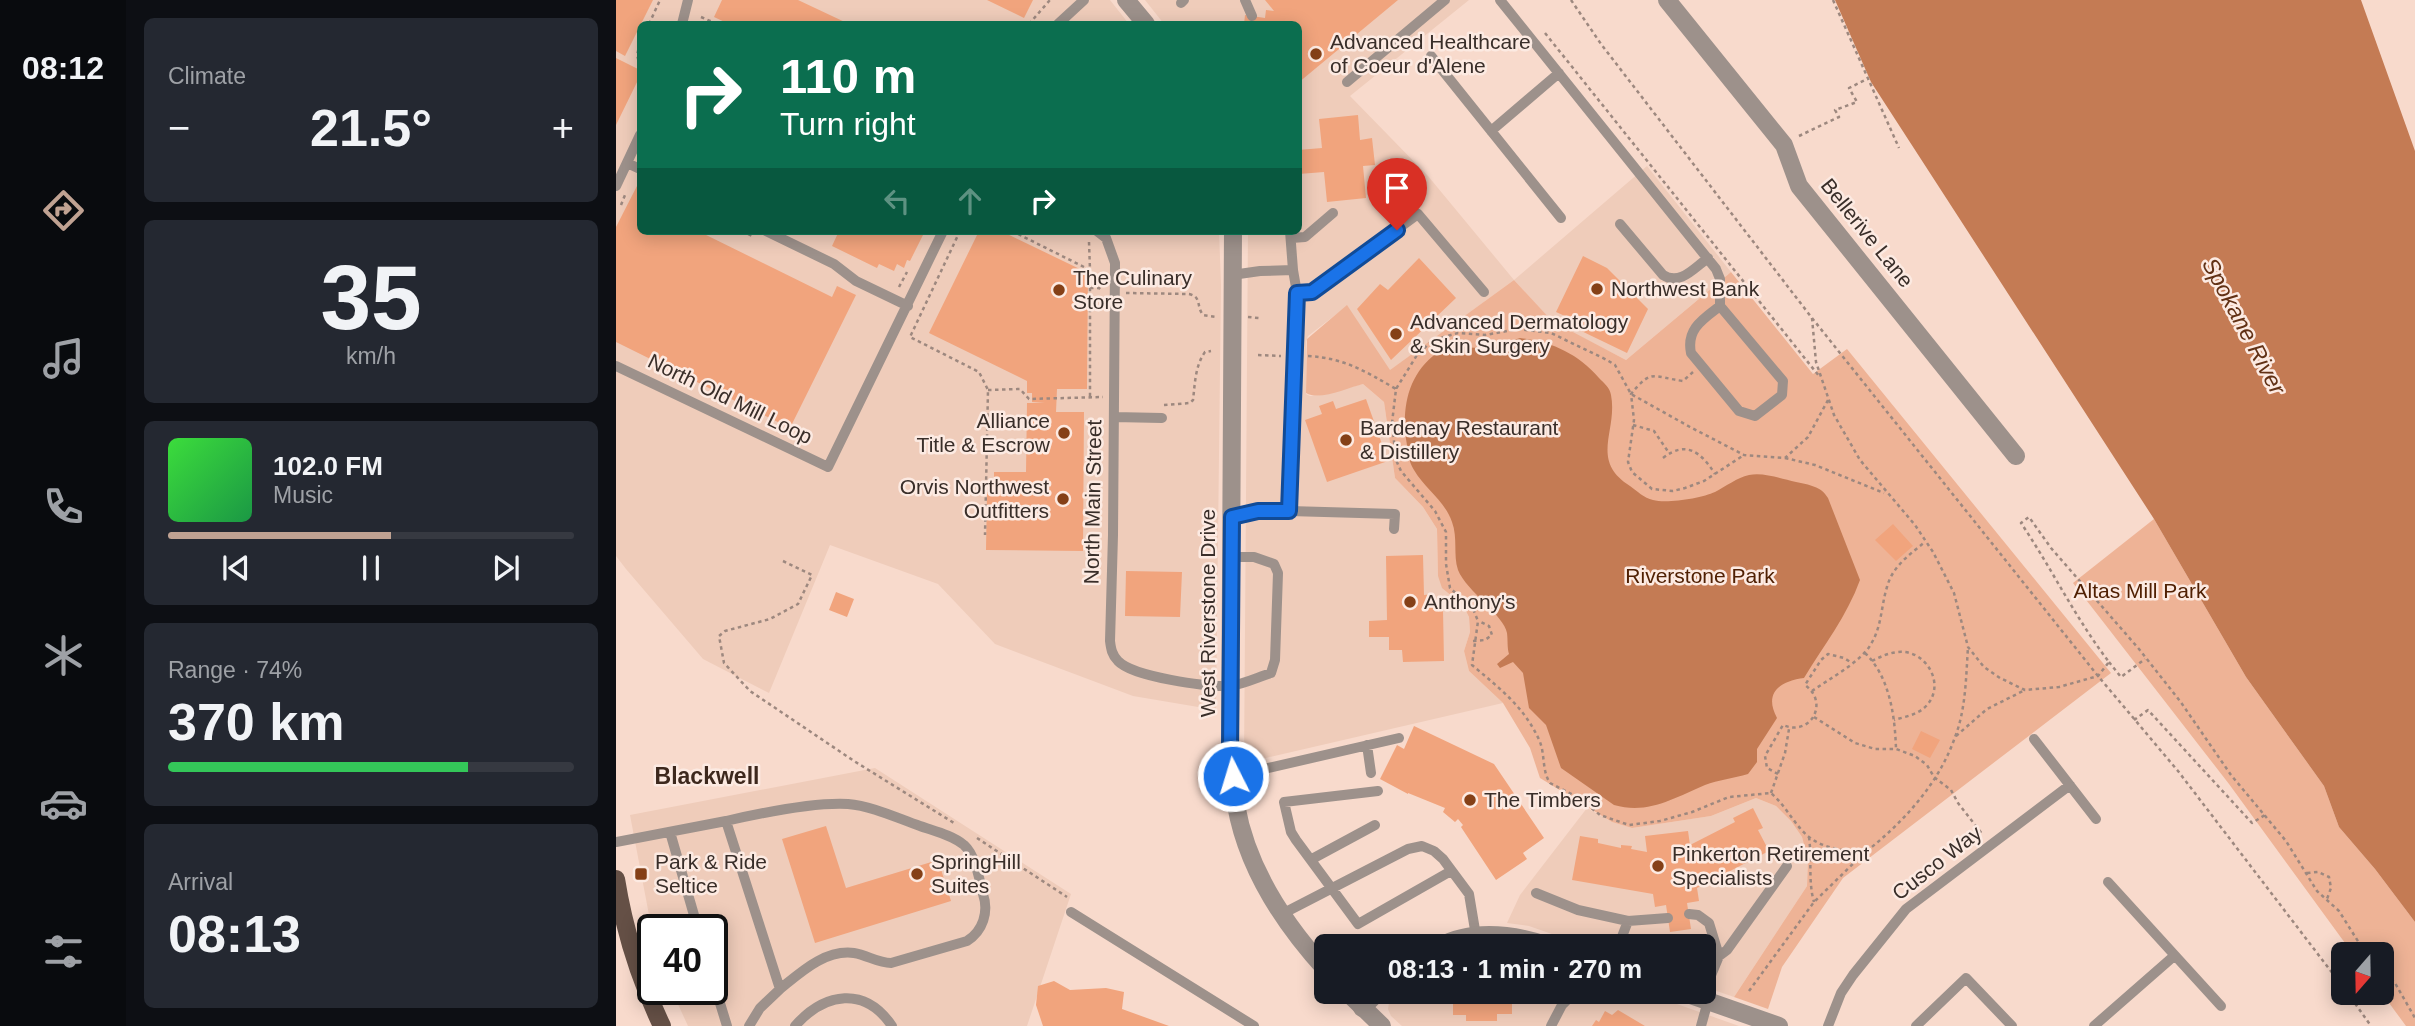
<!DOCTYPE html>
<meta charset="utf-8">
<style>
:root{--surface:#171b24;--page:#242831;--text:#f1f3f6;--muted:#9ea1a6;--line:#363941;--accent:#c0a292}
body{margin:0;font-family:Helvetica,sans-serif;background:var(--page);color:var(--text);height:100vh;display:flex;flex-direction:column;font-size:26px;white-space:nowrap}
*{box-sizing:border-box;margin:0}
p{font-size:23px;color:var(--muted)}
.icon{flex:none;width:38px;height:38px;fill:none;stroke:currentColor;stroke-width:2;stroke-linecap:round;stroke-linejoin:round}
.map{position:relative;flex:1;overflow:hidden}
.side{display:flex;flex-direction:column;gap:18px;padding:18px;background:#0d0f14;width:490px}
.side>*{flex:none}
.hud{position:absolute;left:21px;top:21px;width:665px;height:214px;border-radius:10px;box-shadow:0 4px 18px #0003;background:#0b6e4f;color:#fff;overflow:hidden}
.needle{width:46px;rotate:200deg}
.fabs{position:absolute;left:1715px;top:942px;display:grid;gap:14px}
.fabs a{display:grid;place-items:center;width:63px;height:63px;border-radius:10px;background:var(--surface);box-shadow:0 4px 18px #0003;font-size:35px}
.speed{position:absolute;left:21px;top:914px;display:flex;gap:14px;font-size:35px;font-weight:700;text-align:center}
.speed>*{display:grid;place-content:center;width:91px;height:91px;border-radius:50%;background:var(--surface);box-shadow:0 4px 18px #0003;line-height:1}
.speed .limit{border:4px solid #111;border-radius:10px;background:#fff;color:#111}
.pin{position:absolute;display:grid;place-items:center;width:60px;height:60px;color:#fff;margin:-72px -30px;border-radius:50% 50% 50% 0;rotate:-45deg;box-shadow:0 0 7px #0007}
.pin .icon{rotate:45deg}
.me{position:absolute;width:77px;margin:-38px;rotate:355deg;stroke-linejoin:round;filter:drop-shadow(0 0 5px #0008)}
.turn{display:flex;align-items:center;gap:24px;height:147px;padding:0 28px;font-size:32px}
.turn .icon{width:91px;height:91px;stroke-width:2.5}
.turn b{display:block;font-size:49px;line-height:60px}
.lanes{display:flex;align-items:center;height:66px;padding:0 28px;background:#0003;justify-content:center;gap:35px;direction:ltr}
.lanes .off{opacity:.35}
.big{font-size:52px;font-weight:600;line-height:1.1}
.side .tile{flex:1;display:flex;flex-direction:column;justify-content:center;gap:10px;min-width:0;padding:0 24px;border-radius:10px;background:var(--page)}
.side .dial{align-items:center;gap:0}
.dial b{font-size:91px;line-height:1}
.song{display:flex;align-items:center;gap:21px}
.cover{width:84px;height:84px;border-radius:10px;background:linear-gradient(135deg,hsl(120 70% 55%),hsl(140 70% 35%))}
.played{height:7px;border-radius:4px;background:linear-gradient(90deg,var(--accent) 55%,var(--line) 55%)}
.keys{display:flex;justify-content:space-around;direction:ltr}
.heat{display:flex;justify-content:space-between;align-items:center;font-size:38px;direction:ltr}
.charge{height:10px;border-radius:5px;background:linear-gradient(90deg,#34c759 74%,var(--line) 0)}
.trip{position:absolute;left:698px;top:934px;width:402px;height:70px;border-radius:10px;background:var(--surface);box-shadow:0 4px 18px #0003;font-weight:600;line-height:70px;text-align:center}
main{display:flex;flex:1;min-height:0}
.dock{display:flex;flex-direction:column;width:126px;justify-content:space-around;align-items:center;background:#090b0e;color:var(--muted)}
.dock .icon{width:49px;height:49px}
.dock .on{color:var(--accent)}
.dock b{font-size:32px;color:var(--text)}
.map>svg:first-child{display:block}
.built{fill:#efccba}
.green{fill:#eeb396}
.water{fill:#c47b54}
.building{fill:#f1a47d}
.lines{fill:none;stroke-linecap:round;stroke-linejoin:round}
.path{stroke:#9d887f;stroke-width:2.5;stroke-dasharray:3.5 3.5;stroke-linecap:butt}
.service{stroke:#9d918b;stroke-width:10}
.minor{stroke:#9d918b;stroke-width:18}
.tertiary{stroke:#9d918b;stroke-width:18}
.primary{stroke:#655046;stroke-width:18}
.route-casing{stroke:#114b97;stroke-width:18}
.route{stroke:#1a73e8;stroke-width:12}
.poi-dot{fill:#854017;stroke:#fceae2;stroke-width:2.5}
.labels{text-anchor:middle;stroke-width:5;stroke-linejoin:round;paint-order:stroke}
.poi-label{font-size:21px;fill:#392e29;stroke:#fceae2;text-anchor:start}
.street-label{font-size:21px;fill:#392e29;stroke:#fceae2}
.park-label{font-size:21px;fill:#502003;stroke:#fceae2}
.water-label{font-size:23px;font-style:italic;fill:#623115;stroke:#fceae2}
.neighbourhood-label{font-size:23px;font-weight:bold;fill:#3d281d;stroke:#fceae2}
</style>
<main>
<nav class="dock">
<b>08:12</b>
<svg class="icon on" aria-label="directions" viewBox="0 0 24 24"><path d="M12 3l9 9-9 9-9-9zM9 14v-3h6M13 9l2 2-2 2"/></svg>
<svg class="icon" aria-label="music" viewBox="0 0 24 24"><path d="M9 18V5l10-2v13"/><circle cx="6" cy="18" r="3"/><circle cx="16" cy="16" r="3"/></svg>
<svg class="icon" aria-label="phone" viewBox="0 0 24 24"><path d="M5 4h4l2 5-3 2q2 4 5 5l2-3 5 2v4C11 20 4 13 5 4z"/></svg>
<svg class="icon" aria-label="climate" viewBox="0 0 24 24"><path d="M12 3v18M4 7l16 10M4 17L20 7"/></svg>
<svg class="icon" aria-label="car" viewBox="0 0 24 24"><path d="M5 17H2v-5l4-1 3-4h7l3 4 3 1v5h-3M9 17h6M6 11h13"/><circle cx="7" cy="17" r="2"/><circle cx="17" cy="17" r="2"/></svg>
<svg class="icon" aria-label="filters" viewBox="0 0 24 24"><path d="M4 7h16M4 17h16"/><circle cx="9" cy="7" r="2"/><circle cx="15" cy="17" r="2"/></svg>
</nav>
<section class="side">
<div class="tile"><p>Climate</p>
<div class="heat"><a>−</a><b class="big">21.5°</b><a>+</a></div>
</div>
<div class="tile dial"><b>35</b><p>km/h</p></div>
<div class="tile">
<div class="song"><i class="cover"></i><div><b>102.0 FM</b><p>Music</p></div></div>
<div class="played"></div>
<div class="keys"><svg class="icon" aria-label="previous" viewBox="0 0 24 24"><path d="M18 5L8 12l10 7zM5 5v14"/></svg><svg class="icon" aria-label="pause" viewBox="0 0 24 24"><path d="M8 5v14M16 5v14"/></svg><svg class="icon" aria-label="next" viewBox="0 0 24 24"><path d="M6 5l10 7-10 7zM19 5v14"/></svg></div>
</div>
<div class="tile"><p>Range · 74%</p><b class="big">370 km</b><div class="charge"></div></div>
<div class="tile"><p>Arrival</p><b class="big">08:13</b></div>
</section>
<div class="map">
<svg width="1799" height="1026" viewBox="0 0 1799 1026">
<rect width="100%" height="100%" fill="#f8dacc"/>
<path class="built" d="M0,0H494L513,24H24V231H603L605,285L600,710L517,696L379,644L322,584L214,545L153,693L87,659L10,569L0,556Z
M529,0H853L734,96L812,176L898,280L1031,166L1115,272L1010,360L936,322L898,280L773,371L731,306L692,336L690,342V394L694,396L704,395L747,384L768,402L779,478L807,507L821,529L822,576L847,605L853,617L854,632L848,651L853,671L887,703L628,763L632,231H682V24H548Z
M259,768L455,894L411,1026H72L55,989H96V929H37V936L14,815Z
M1140,798L1160,806L1175,821L1186,837L1192,860L1191,886L1118,997L1089,987L1088,947H973L913,926L891,923L904,895L971,808L996,822L1016,828L1095,816Z
M783,992H1027L1123,1026H786L775,1016L772,1009L773,1003Z"/>
<path class="green" d="M1115,272L1197,374L1231,349L1495,673L1227,878L1166,967L1152,1009L1118,997L1191,886L1192,860L1186,837L1175,821L1160,806L1140,798L1095,816L1016,828L996,822L924,778L914,748L887,703L853,671L848,651L854,632L853,617L847,605L826,588L822,576L821,529L807,507L779,478L768,402L747,384C731,388 704,401 690,393L691,339L731,305L774,370L898,280L936,321L1010,360Z
M1538,519L1630,677L1708,786L1723,827L1759,869L1799,922V1026H1790L1765,992L1766,954H1737L1613,784L1457,583Z"/>
<path class="water" d="M1219,0H1745L1799,151V922L1759,869L1723,827L1708,786L1630,677L1538,519L1255,82Z
M904,338C936,342 961,353 983,378C988,383 994,388 995,395C1002,431 973,460 1014,486C1021,491 1028,498 1037,500C1051,504 1086,498 1099,492C1110,486 1121,478 1133,475C1148,472 1165,479 1180,482C1193,485 1205,486 1212,498L1244,580C1231,616 1208,645 1188,678C1165,681 1147,692 1161,718L1141,749V762L1132,774C1118,778 1102,780 1089,785C1058,798 1032,815 998,805L945,768L930,725L913,708L907,673L897,662L884,668L881,664L893,654C891,647 892,641 891,633C888,615 851,592 842,570C837,555 842,538 836,522C829,501 809,489 798,470C792,461 792,450 790,439C786,407 792,374 821,353C836,342 856,350 873,347C884,345 894,341 904,338Z"/>
<path class="building" d="M0,0H37L9,56L0,51Z
M106,0H182L233,24H113L98,17Z
M371,0H417L408,18Z
M649,0H782L682,83V24H628L629,15L649,18L650,10L658,11Z
M0,58L24,70V76L0,125Z
M742,115L744,140L756,138L759,165L747,166L750,198L711,202L708,172L683,174L682,150L706,148L703,119Z
M22,184L24,185V231H82L216,297L221,286L240,295L174,428L0,342V227Z
M223,231H309L294,261L291,260L288,268L281,264L278,271L263,264L261,268L216,246Z
M363,231H385L472,273L471,389H441L440,412H468L467,551L370,550L371,492H378V472H410L411,403H429L416,402V393H411V381L313,333Z
M967,256L991,268L1032,309L1011,353L957,327L960,321L940,312Z
M803,258L840,298L775,360L741,309L764,284L772,290Z
M750,399L772,461L711,482L689,420L706,414L703,406L717,401L720,409Z
M1277,524L1297,546L1280,561L1259,540Z
M807,555L808,595L817,594V610H827L828,661L787,662L786,650H773V637H753V621L771,620L770,556Z
M510,571L566,572L564,617L509,616Z
M220,592L238,599L231,617L213,610Z
M798,726L878,764L928,838L907,853L911,859L880,880L845,827L847,825L842,819L839,822L827,812L829,808L792,793V794L764,779L781,745L788,749Z
M1305,731L1324,740L1314,758L1296,749Z
M1137,808L1147,828L1142,830L1153,851L1081,888L1083,901L1071,903L1075,929L1054,932L1050,905L1039,907L1037,894L956,880L964,836L982,839V843L1005,848V845L1016,846L1015,849L1031,852L1029,836L1072,831L1074,845L1119,822L1117,818Z
M210,826L230,888L322,860L335,901L199,943L166,839Z
M438,981L454,990L490,988L508,992L506,1009L553,1026H427L420,1005L422,986Z
M837,992H896V1014H881V1021H850V1015H837Z
M1002,1010L1029,1026H976L980,1020L983,1022L989,1011L996,1015Z"/>
<g class="lines">
<path class="path" d="M955,0L985,44L1196,318L1482,676L1562,771L1727,987
M1217,0L1283,148
M85,17L101,24
M33,24L44,0
M413,24L434,0
M929,33L1203,376
M24,43L21,55L24,66
M1183,136L1223,117L1219,110L1241,102L1233,88L1251,79
M5,205L9,195
M126,231L138,237
M344,231L294,337L363,372L372,390L369,535
M396,231L474,270V398
M473,242L474,270
M283,287L291,272
M474,288H483L486,291
M510,293L573,294C586,297 580,306 587,315L601,317
M632,317L643,318
M1196,318L1200,362L1218,415L1244,460L1299,525L1317,552L1338,593L1352,647L1368,667L1384,678L1409,690L1443,687L1482,676L1493,662C1460,619 1436,569 1405,523L1413,517L1435,548L1523,649L1564,701L1615,775L1670,841L1701,891L1723,911L1750,954
M642,355L665,356
M692,356C728,358 749,371 780,389
M1077,372L1067,381C1037,377 1036,368 1015,394L1018,420L1012,462L1016,472L1036,489L1057,491L1069,488L1088,481L1128,455
M372,390L404,389L413,399L487,397
M1212,400L1192,437L1169,458L1128,455L1074,427L1015,394L999,365L991,360L935,333L902,329L869,335L842,333L817,340L801,355L780,389L776,423L780,460L785,471L819,511L830,532V564L834,588L857,609L862,621L856,665C883,688 909,707 924,742C929,755 926,771 934,783L963,798L984,815L1013,825L1044,821L1076,812L1113,797L1155,793C1171,807 1179,826 1193,837C1208,849 1229,850 1247,854C1286,824 1323,784 1339,737C1350,709 1350,676 1352,647
M548,405L574,403L577,400C579,384 579,366 589,352L595,351
M1017,425L1038,431L1053,453
M1047,458C1070,440 1085,452 1099,474
M1169,458L1199,465L1268,493
M167,561L196,575L182,604L154,619L109,631L103,636L108,663L134,691L238,761L338,823
M857,641L869,640L876,635L873,626L863,621
M1249,653C1274,677 1279,717 1280,749
M1256,661C1264,657 1272,653 1282,652C1311,649 1332,687 1308,708C1300,715 1288,717 1278,720
M1493,662L1505,677L1529,659
M1196,691C1213,679 1245,662 1255,644C1266,626 1265,606 1271,587C1276,567 1294,554 1309,542
M1198,717L1239,743L1259,749H1280L1299,756L1311,765L1318,777L1335,790L1342,803L1367,835
M1518,720L1532,710L1636,823L1649,815
M1340,736L1371,709L1409,690
M1162,774L1151,768L1149,756L1167,725C1194,737 1214,703 1189,685L1205,660L1212,654L1228,658L1236,663
M1155,793L1169,753L1173,729
M1193,837C1196,858 1192,882 1198,902
M361,838L451,897
M1691,873L1702,872L1713,877L1715,888L1711,899
M1766,968L1779,983L1799,1018
M1133,991L1198,902L1247,854
M1731,992L1755,1026"/>
<path class="service" d="M629,0L636,16
M884,0L1100,269L1104,279V306L1167,381L1166,395L1139,416L1123,411L1075,353C1070,329 1087,319 1104,306
M565,3L568,0
M66,24L72,0
M442,24L468,0
M815,56L945,218
M731,82L829,0
M875,131L943,73
M11,163L24,169
M0,186L24,135
M1004,224L1047,275C1064,286 1078,268 1092,258
M150,231L218,264L240,281L292,306
M481,231L490,238L499,263L497,535L494,641C495,649 496,655 502,661C517,677 591,687 613,686C626,685 642,677 655,673L659,660L662,573L658,564L638,557H616
M674,231L677,270
M675,238L689,237L717,213
M681,293L696,292L802,214L868,292
M0,366L212,467L327,231
M498,417L546,418
M673,511L779,514L778,529
M616,517L642,511H673L681,293L677,270L644,271L616,275
M1418,739L1480,819
M751,745L755,773
M617,776L783,738
M762,791L668,802L675,832L680,840L742,924L835,871
M110,821C145,813 197,802 232,804C256,806 281,818 304,826C318,831 336,835 348,845C360,856 363,879 367,894C373,912 367,931 351,941L275,963C262,963 251,955 238,953C209,949 184,973 164,989
M54,832L82,929
M0,842L110,821L164,989L144,1008L133,1026
M696,859L759,825
M1492,882L1605,1006
M920,893L962,910L1012,921
M455,912L638,1026
M666,914L792,849L806,846L818,851L827,859L853,894L860,936
M1073,914L1082,915L1093,923L1103,956L1088,992
M1002,947L1012,921L1052,918
M1103,956L1111,950L1171,866
M96,977L111,1026
M179,1026C209,992 249,986 276,1026
M935,1026L946,1005L959,992
M1085,1026L1092,1001
M1212,1026L1225,993L1237,975L1290,909L1454,785
M1300,1026L1350,978L1396,1026
M1478,1026L1558,956"/>
<path class="minor" d="M1051,0L1168,145L1183,186L1400,456
M822,947C858,928 899,934 936,947
M1066,992L1163,1026
M746,1008L762,992"/>
<path class="tertiary" d="M510,0L530,24
M617,231L614,751C616,769 617,787 620,805C631,868 668,924 710,970
M731,992L766,1026"/>
<path class="primary" d="M0,879C8,929 24,980 46,1026"/>
</g>
<g class="lines">
<g class="route-casing">
<path id="route" d="M617,776L614,751L616,517L642,511H673L681,293L696,292L781,230"/>
</g>
<use href="#route" class="route"/>
</g>
<g class="poi-dot">
<circle cx="700" cy="54" r="7"/>
<circle cx="981" cy="289" r="7"/>
<circle cx="443" cy="290" r="7"/>
<circle cx="780" cy="334" r="7"/>
<circle cx="448" cy="433" r="7"/>
<circle cx="730" cy="440" r="7"/>
<circle cx="447" cy="499" r="7"/>
<circle cx="794" cy="602" r="7"/>
<circle cx="854" cy="800" r="7"/>
<circle cx="1042" cy="866" r="7"/>
<rect x="18" y="867" width="14" height="14" rx="3.5"/>
<circle cx="301" cy="874" r="7"/>
</g>
<g class="labels">
<g class="poi-label">
<text x="714" y="49">Advanced Healthcare<tspan x="714" dy="24">of Coeur d'Alene</tspan></text>
<text x="457" y="285">The Culinary<tspan x="457" dy="24">Store</tspan></text>
<text x="995" y="296">Northwest Bank</text>
<text x="794" y="329">Advanced Dermatology<tspan x="794" dy="24">&amp; Skin Surgery</tspan></text>
<text x="434" y="428" text-anchor="end">Alliance<tspan x="434" dy="24">Title &amp; Escrow</tspan></text>
<text x="744" y="435">Bardenay Restaurant<tspan x="744" dy="24">&amp; Distillery</tspan></text>
<text x="433" y="494" text-anchor="end">Orvis Northwest<tspan x="433" dy="24">Outfitters</tspan></text>
<text x="808" y="609">Anthony's</text>
<text x="868" y="807">The Timbers</text>
<text x="1056" y="861">Pinkerton Retirement<tspan x="1056" dy="24">Specialists</tspan></text>
<text x="39" y="869">Park &amp; Ride<tspan x="39" dy="24">Seltice</tspan></text>
<text x="315" y="869">SpringHill<tspan x="315" dy="24">Suites</tspan></text>
</g>
<g class="street-label">
<text transform="translate(1251 233) rotate(51)" y="7">Bellerive Lane</text>
<text transform="translate(114 399) rotate(26)" y="7">North Old Mill Loop</text>
<text transform="translate(477 502) rotate(-89)" y="7">North Main Street</text>
<text transform="translate(592 613) rotate(-90)" y="7">West Riverstone Drive</text>
<text transform="translate(1321 863) rotate(-38)" y="7">Cusco Way</text>
</g>
<g class="park-label">
<text x="1084" y="583">Riverstone Park</text>
<text x="1524" y="598">Altas Mill Park</text>
</g>
<g class="water-label">
<text transform="translate(1628 326) rotate(62)" y="8">Spokane River</text>
</g>
<g class="neighbourhood-label">
<text x="91" y="784">Blackwell</text>
</g>
</g>
</svg>
<div class="fabs">
<a><svg class="needle" viewBox="-14 -14 28 28"><path d="M0-13l5 13h-10z" fill="#e53935"/><path d="M0 13l5-13h-10z" fill="#9ea1a6"/></svg></a>
</div>
<div class="speed"><div class="limit">40</div></div>
<div class="pin" style="left:781px;top:230px;background:#d93025"><svg class="icon" aria-label="arrive" viewBox="0 0 24 24"><path d="M6 21V4h12l-3 4 3 4H6"/></svg></div>
<svg class="me" style="left:617px;top:776px" viewBox="-20 -20 40 40"><circle r="17" fill="#1a73e8" stroke="#fff" stroke-width="3"/><path d="M0-11L8 9 0 5-8 9z" fill="#fff"/></svg>
<div class="trip">08:13 · 1 min · 270 m</div>
<div class="hud">
<div class="turn"><svg class="icon" aria-label="right" viewBox="0 0 24 24"><path d="M7 20v-9h11M14 6l5 5-5 5"/></svg><div><b>110 m</b>Turn right</div></div>
<div class="lanes"><svg class="icon off" aria-label="left" viewBox="0 0 24 24"><path d="M17 20v-9H6M10 6l-5 5 5 5"/></svg><svg class="icon off" aria-label="ahead" viewBox="0 0 24 24"><path d="M12 20V5M6 11l6-6 6 6"/></svg><svg class="icon" aria-label="right" viewBox="0 0 24 24"><path d="M7 20v-9h11M14 6l5 5-5 5"/></svg></div>
</div>
</div>
</main>
